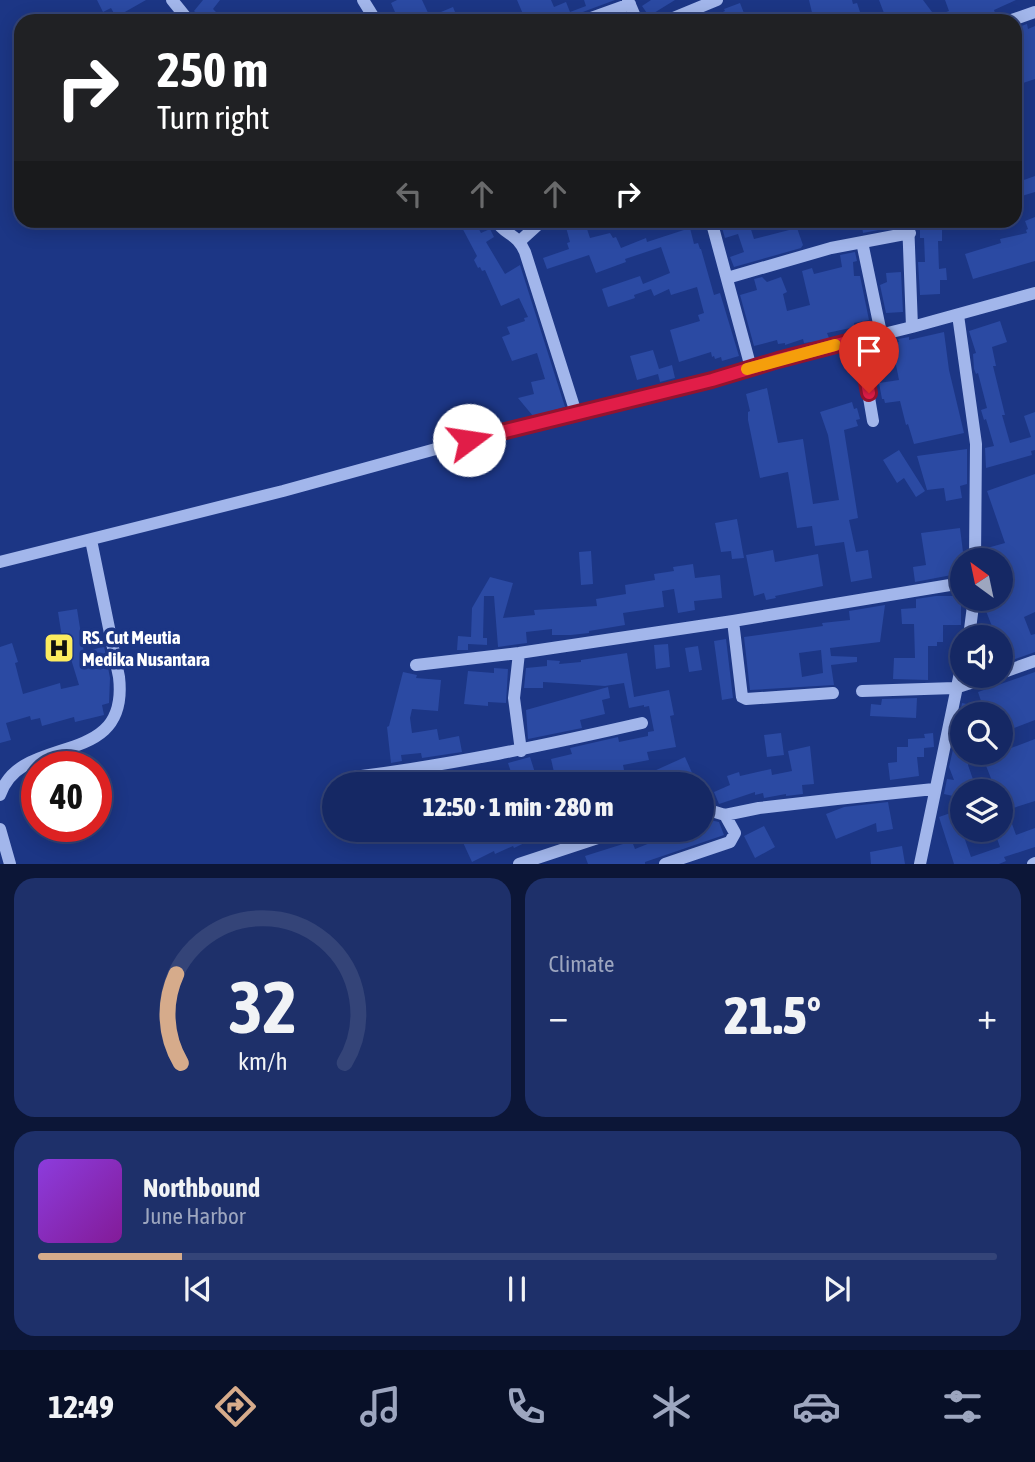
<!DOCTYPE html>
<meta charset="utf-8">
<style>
:root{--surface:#152864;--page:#1e306a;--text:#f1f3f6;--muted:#9da6bf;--line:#344478;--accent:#d6ab8b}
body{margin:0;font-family:"Asap Condensed",sans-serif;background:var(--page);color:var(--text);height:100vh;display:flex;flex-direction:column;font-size:26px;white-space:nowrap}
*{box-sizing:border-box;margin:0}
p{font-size:23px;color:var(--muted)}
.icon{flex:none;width:38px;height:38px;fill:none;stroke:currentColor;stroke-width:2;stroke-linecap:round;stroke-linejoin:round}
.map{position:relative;height:864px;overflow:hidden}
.sheet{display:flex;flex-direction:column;gap:14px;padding:14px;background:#0c1637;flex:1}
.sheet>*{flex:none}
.top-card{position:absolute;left:14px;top:14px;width:1008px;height:214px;border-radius:21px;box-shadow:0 4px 18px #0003,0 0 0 2px var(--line);background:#202124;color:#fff;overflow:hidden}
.needle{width:46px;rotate:327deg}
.controls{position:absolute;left:950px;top:548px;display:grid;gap:14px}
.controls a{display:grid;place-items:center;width:63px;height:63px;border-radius:50%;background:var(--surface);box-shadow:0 4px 18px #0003,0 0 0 2px var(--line);font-size:35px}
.speed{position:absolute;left:21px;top:751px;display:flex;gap:14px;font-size:35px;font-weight:700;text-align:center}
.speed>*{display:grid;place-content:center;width:91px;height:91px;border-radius:50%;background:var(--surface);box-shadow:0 4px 18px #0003,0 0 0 2px var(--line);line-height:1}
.speed .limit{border:10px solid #d22;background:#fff;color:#111}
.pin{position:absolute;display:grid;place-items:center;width:60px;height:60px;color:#fff;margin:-72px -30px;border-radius:50% 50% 50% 0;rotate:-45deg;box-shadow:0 0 7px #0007}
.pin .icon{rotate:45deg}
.me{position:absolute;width:77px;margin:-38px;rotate:76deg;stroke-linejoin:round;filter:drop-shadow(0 0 5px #0008)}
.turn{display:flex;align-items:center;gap:24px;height:147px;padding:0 28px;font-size:32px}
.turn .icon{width:91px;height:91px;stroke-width:2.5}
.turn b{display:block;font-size:49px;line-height:60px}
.lanes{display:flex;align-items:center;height:66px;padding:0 28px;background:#0003;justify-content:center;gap:35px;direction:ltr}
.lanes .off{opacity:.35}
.big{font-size:52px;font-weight:800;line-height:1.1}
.sheet .widget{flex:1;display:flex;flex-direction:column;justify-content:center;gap:10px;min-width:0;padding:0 24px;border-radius:21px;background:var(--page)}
.sheet .dial{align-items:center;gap:0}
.dial svg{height:182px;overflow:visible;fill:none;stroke:var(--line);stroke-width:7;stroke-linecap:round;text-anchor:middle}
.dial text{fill:var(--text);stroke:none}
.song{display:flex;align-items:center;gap:21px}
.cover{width:84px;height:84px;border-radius:10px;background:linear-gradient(135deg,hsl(270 70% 55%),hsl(290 70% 35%))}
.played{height:7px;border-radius:4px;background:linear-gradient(90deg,var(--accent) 15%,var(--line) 15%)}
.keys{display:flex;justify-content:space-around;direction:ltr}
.heat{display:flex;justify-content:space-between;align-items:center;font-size:38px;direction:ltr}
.sheet .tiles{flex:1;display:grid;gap:14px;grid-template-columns:1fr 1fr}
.widget:last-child{grid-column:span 2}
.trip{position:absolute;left:322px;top:772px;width:392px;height:70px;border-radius:35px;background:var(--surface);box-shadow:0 4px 18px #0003,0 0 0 2px var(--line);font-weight:800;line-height:70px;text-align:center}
.dock{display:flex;height:112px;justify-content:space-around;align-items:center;background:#081028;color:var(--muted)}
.dock .icon{width:49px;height:49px}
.dock .current{color:var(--accent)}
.dock b{font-size:32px;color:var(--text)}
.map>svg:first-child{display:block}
.building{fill:#2b4aa3;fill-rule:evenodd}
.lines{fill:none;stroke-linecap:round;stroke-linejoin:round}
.minor{stroke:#a2b6eb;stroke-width:12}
.route-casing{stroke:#92132f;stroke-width:18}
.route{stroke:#e11d48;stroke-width:12}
.slow{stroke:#f59e0b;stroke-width:12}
.labels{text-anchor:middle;stroke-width:7;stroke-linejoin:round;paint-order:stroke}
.poi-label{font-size:19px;font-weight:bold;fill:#fff;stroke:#1c3685;text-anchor:start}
</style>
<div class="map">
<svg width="1035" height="864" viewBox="0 0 1035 864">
<rect width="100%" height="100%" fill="#1c3685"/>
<path class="building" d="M97,0H146L116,17L111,8L103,12Z
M203,0H220L213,9L225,21H205L194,11Z
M397,0H422L430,17L420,21L413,19L399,21L391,3Z
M517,0H551L554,7L566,2L570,12L586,6L584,0H615L580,13L574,21H526Z
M651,0H675L649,16L642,6Z
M809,0H852L853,4L857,3L863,21H843L842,18L828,21H814Z
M879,0H923L935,16L949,11L945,0H1016L994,10L995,13L975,21H887Z
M740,3L747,21H703L725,11L724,9Z
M453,7L457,17L469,12L473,21H445L441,12Z
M1027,24L1028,29L1035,26V79L1023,83L1020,103L1015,102V28Z
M1035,176V192L1015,198V183Z
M1035,217V261L973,279L965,254L1001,243L1000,239L1027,233L1026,230L1028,229L1025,221Z
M458,220H474L481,233L490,229L494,237L486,242L505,274L520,265L565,407L533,416L518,398L534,394L531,382L545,379L537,353L512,361L502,337L510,334L507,327L525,321L524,318L528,317L519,298L501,306L485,270L482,271L480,267L478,268L474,260L477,256Z
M564,220H584L590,238L610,233L613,238L616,237L621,248L646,238L647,242L690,228L694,244L698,243L700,249H701L714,295L720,293L739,356L722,361L721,357L715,359L714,356L712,357L711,352L679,362L670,330L700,321L698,315L704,313L697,287L671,295L669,289L654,296L651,289L634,295L635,298L608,307L602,289L640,276L643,284L670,273L661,247L625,259L626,262L596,273L589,255L547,269L543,258L569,249L567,243L570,242Z
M730,220H748L754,239L797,228L803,245L801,248L734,267L730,257L744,252L738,234L725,238L722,228L732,225Z
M861,220H899V226L863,233Z
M920,220H942V241H938L939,269L946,268L947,280H940V294L920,295L918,262H925L924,238H920Z
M855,252L857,261L853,262L854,276H860L869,320L854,323L855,327L827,333L829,338L820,341L804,343L803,339L785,345V343L778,344L777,340L754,346L740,295L757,290L754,279L762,277L767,282L781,277L787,292L783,294L787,311L810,305L802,271L812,268L814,274L842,267L840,255Z
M901,272L903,312L886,313L880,285L887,282L886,273Z
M1000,321L1007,342L992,347L996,366H993L1005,415H1002L1010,443L1031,437L1024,416L1035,412V450L1031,451L1032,455L986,468L985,448L994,446L986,419L984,420L981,410L987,408L978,373L976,374L974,369L973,354L976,353L969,331Z
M944,332L949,370L964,433L914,444L908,424L906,425L900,401L885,403L884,399H882L879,383L899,380L895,360L880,363L876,348L899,342L898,339L909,337V340Z
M653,350L659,369L672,365L675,378L660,382L658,374L637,380L630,356Z
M767,388L778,443L803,439L813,504L839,500L828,435L820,412L852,402L854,409L857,408L860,419L856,420L858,426L844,430L858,518L849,520L856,552L868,550L872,578L851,582L844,542L815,546L812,526L797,528L788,472L760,478L748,420V412L750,411L746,394Z
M967,449V484L960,486L962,498L946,501L944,488L927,490L917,456Z
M899,450L925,491L916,497L904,478L897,483L883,460Z
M1035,474V612L1024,617L1031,635L1035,634V652L1004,663L1001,654V632L995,634L986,611L1001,605L998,598H1001V560H990L987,548L1005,543L987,491Z
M737,519L744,558L732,559L731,551L721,552L715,523Z
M960,528L964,560H962V573L915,582L913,567L926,565L921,533Z
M773,550L775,562L818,554L823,586L775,596L776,598L766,600L764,593L754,596L746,555Z
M591,551L593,584L581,585L579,552Z
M693,564L695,578L720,575L722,598L694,601L695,610L678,613L674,589L662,591L664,607L623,613L625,625L589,631V633L571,635H552V629L526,632L527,643L498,647L494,596H484L483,638H487V645L468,644V650H457L458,636L471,637L472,608L490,577L513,583L503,618L535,615L534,610L597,606L596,599L626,594L625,585L655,580L654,574L674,571L673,567Z
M936,596H961V625H943V642H937V646H928V680L893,679L894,658H915L914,624H902L901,609L916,608V599Z
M885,605L880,642L830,648L831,656L857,657V662L831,665L834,685L750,690L744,637L823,626L822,623L850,620L849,611ZM821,650L823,673L802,677L799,653Z
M77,609L84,653L104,646L110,678L109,703L102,705L104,715L75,722L74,717L42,726L40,718L31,720L30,716L6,723L11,740L0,743V647L12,643L18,662L15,663L23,694L60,683L61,689L79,685L66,643L63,644L58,612Z
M726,639L733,698L722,700L714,641Z
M668,644L670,667L656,669L654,645Z
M698,646L702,670L689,672L685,648Z
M627,653L634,697L669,690L674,715L670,716L676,747L647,752L649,760L623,765L624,770L609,773L613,784H563L562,780L556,781L551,759L572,754L570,748L618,737L619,742L648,736V732L654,731L649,706L644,707V705L629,708L624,683L605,686L543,682V688H524L526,668L547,666V660L560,661L559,664L581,662V660Z
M494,668L508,669L506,703L488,702V706L464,704L468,671L494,673Z
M403,672L417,675L416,678L441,680L438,711L412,709L410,718L412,733L437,729L439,740L459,736L462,752L422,758L421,753L401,755L402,761L391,763L387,727L389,726Z
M1035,672V720L1004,732L1011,748L1035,739V801L1007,810L1016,835L1035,828V847L1004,857L1006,861L999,864H954L939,817L962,809V831L971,857L1000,847L994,830H1001V791H962V798L944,794L947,779L954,780L949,767L957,732H962V752H970L968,765L976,788L992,781L983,758L1001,752V714H960L962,703L983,707L978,692Z
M608,687L610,698L602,700L605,714L580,720L582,728L528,739L526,710Z
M917,698L916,718L870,716L871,704L881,705L882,699Z
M781,733L784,755L767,757L764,735Z
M933,733L934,747L924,748V757H917L919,776L890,780L888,763L897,762V747H908V739L925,738L924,734Z
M810,746L814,784L802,785L803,794L786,796V794L764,798L763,793L755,795V792L719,804L714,792L730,785L727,776L739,772L740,776L771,769L772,775L792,771L788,751Z
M530,757L537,779L520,784H507L503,774L511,772L508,763Z
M685,757L693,775L685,778L688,784H660L654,771Z
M888,802L893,829L877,832L876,823L836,839L826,814L844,807Z
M710,820L719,822L724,835L645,862V864H588L585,856L623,844L621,840L630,836L635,849L650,843L647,834L663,830H678L679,833L688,830H702V823Z
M764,826L775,847L755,858L744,836Z
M472,830H475L479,837L496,830H570L542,841L539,836L514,848L513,846L495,854L494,851L472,862L460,836Z
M902,846L905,864H871L870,852Z"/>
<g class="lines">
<path class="minor" d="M172,0L189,21
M363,0L376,21
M628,0L637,21
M583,21L630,4
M666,21L717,0
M1009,21L1035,12
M495,220C506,236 517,233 525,252L576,413
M711,220L751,368
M908,220L912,327
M520,241L543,220
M862,242L881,333
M727,278L831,248L910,233
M958,315L976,444L975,560
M859,339L873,421
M0,562L283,491L443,447L712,380L778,360L912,327L1035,293
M733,621L742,697L746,699L833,693
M969,637L974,598
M519,653L514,698L521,751
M416,665L519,653L733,621L962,583
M1001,673L1035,661
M862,691L955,688L992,676
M354,777C451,765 546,745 642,723
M0,795C21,731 130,771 119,677L91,540
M702,808L725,815L759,808L837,799L934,789
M0,829L10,864
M519,864L622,830
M665,864L730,842L735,833L725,815
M920,864L962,663
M1033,864L1035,863"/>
</g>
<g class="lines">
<g class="route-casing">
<path id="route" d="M469,440L712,380L778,360L859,339L869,393"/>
</g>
<use href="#route" class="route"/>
<path class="slow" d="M747,369L835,345"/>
</g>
<defs>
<g id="hospital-square" transform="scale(1.575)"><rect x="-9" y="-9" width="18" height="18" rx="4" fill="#fcec5f" stroke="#1c3685"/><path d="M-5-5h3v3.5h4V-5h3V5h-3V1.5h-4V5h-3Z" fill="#111"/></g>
</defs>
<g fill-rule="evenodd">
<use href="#hospital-square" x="59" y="648"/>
</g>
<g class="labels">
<g class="poi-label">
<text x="82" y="644">RS. Cut Meutia<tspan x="82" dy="22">Medika Nusantara</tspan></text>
</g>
</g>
</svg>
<div class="controls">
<a><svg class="needle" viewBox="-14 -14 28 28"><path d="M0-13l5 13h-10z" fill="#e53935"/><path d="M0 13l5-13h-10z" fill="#9da6bf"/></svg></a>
<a><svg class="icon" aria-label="sound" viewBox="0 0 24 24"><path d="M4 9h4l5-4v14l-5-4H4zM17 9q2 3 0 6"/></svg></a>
<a><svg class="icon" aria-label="search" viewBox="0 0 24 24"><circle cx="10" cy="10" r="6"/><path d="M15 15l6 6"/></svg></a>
<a><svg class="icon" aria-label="layers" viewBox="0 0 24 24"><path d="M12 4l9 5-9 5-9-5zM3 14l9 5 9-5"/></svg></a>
</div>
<div class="speed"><div class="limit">40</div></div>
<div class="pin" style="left:869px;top:393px;background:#d93025"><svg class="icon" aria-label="arrive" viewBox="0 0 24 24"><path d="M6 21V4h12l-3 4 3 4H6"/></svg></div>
<svg class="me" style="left:469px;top:440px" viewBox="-20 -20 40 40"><circle r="19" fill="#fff"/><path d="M0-13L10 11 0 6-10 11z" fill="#e11d48"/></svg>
<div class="trip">12:50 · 1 min · 280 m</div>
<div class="top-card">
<div class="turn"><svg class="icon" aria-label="right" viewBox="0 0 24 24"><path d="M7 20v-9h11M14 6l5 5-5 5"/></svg><div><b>250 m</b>Turn right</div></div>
<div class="lanes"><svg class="icon off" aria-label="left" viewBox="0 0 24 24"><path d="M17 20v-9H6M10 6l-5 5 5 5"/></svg><svg class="icon off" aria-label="ahead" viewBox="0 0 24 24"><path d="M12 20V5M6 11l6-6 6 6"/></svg><svg class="icon off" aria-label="ahead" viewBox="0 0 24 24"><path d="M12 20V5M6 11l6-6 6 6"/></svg><svg class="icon" aria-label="right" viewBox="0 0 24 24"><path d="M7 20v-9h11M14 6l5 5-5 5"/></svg></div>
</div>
</div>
<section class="sheet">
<div class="tiles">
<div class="widget dial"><svg viewBox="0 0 100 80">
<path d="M14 69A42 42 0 1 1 86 69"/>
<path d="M14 69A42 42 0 0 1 12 30" stroke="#d6ab8b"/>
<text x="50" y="56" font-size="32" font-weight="700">32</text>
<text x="50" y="72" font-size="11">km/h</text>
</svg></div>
<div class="widget"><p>Climate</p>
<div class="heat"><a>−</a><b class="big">21.5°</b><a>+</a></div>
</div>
<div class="widget">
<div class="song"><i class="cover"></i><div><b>Northbound</b><p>June Harbor</p></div></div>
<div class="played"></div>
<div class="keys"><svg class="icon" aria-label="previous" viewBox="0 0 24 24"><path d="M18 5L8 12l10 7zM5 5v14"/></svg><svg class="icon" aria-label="pause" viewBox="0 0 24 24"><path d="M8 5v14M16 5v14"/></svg><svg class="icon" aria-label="next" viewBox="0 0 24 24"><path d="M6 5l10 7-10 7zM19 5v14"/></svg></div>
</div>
</div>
</section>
<nav class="dock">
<b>12:49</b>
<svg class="icon current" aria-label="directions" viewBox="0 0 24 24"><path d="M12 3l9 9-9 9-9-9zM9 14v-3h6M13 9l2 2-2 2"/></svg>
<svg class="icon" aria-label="music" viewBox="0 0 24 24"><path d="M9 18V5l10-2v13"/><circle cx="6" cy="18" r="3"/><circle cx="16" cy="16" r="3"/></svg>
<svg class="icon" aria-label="phone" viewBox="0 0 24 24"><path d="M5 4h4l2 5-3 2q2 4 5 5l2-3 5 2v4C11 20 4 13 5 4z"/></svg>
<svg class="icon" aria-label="climate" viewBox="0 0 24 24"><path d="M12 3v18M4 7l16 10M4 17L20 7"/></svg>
<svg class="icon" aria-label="car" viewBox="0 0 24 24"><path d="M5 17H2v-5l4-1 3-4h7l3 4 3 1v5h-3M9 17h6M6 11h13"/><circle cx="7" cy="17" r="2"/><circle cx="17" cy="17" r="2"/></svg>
<svg class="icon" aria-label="filters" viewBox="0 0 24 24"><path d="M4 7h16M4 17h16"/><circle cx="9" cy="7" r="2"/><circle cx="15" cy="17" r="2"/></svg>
</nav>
